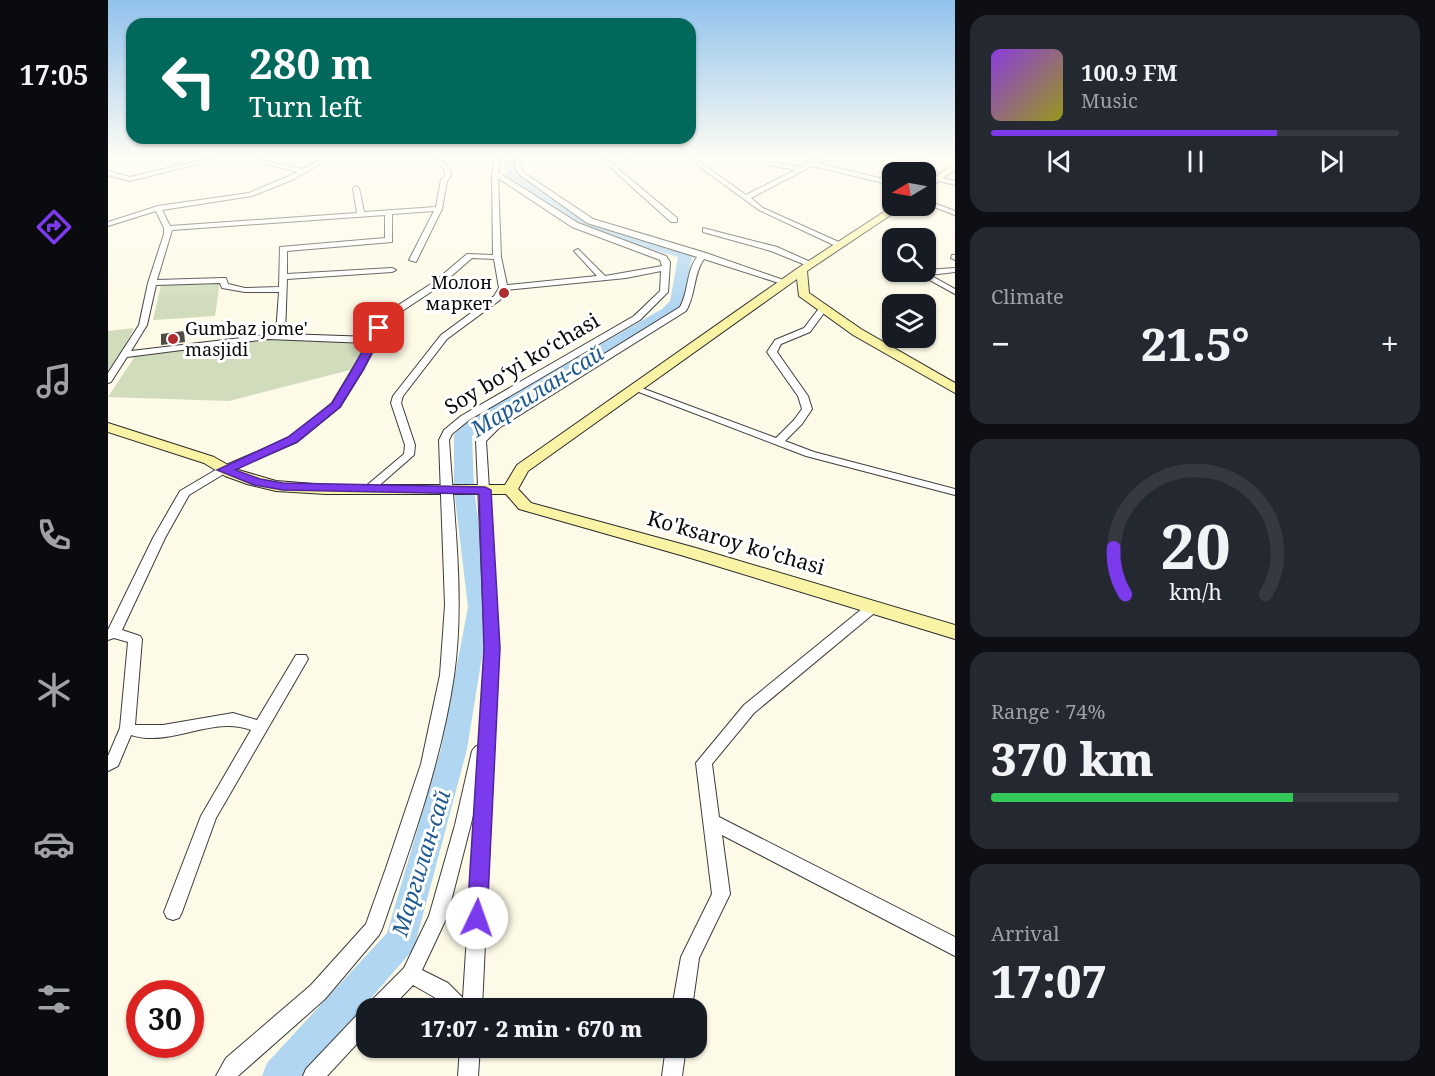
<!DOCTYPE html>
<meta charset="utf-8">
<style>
:root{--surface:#171b24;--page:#242831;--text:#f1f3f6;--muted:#9ea1a6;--line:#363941;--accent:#7c3aed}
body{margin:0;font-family:"Noto Serif",serif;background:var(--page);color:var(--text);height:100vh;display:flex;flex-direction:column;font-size:22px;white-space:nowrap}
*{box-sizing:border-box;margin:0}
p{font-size:20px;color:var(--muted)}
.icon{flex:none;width:33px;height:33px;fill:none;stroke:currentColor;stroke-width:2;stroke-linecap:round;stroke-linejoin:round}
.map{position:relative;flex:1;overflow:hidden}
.drawer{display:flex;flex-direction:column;gap:15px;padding:15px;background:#0d0f14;width:480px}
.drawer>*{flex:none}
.guide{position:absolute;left:18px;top:18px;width:570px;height:126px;border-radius:18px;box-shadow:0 2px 4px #0004;background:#00695c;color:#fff;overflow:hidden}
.needle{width:39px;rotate:260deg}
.fabs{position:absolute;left:774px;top:162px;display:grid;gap:12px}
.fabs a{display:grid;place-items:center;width:54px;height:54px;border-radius:12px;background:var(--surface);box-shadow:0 2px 4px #0004;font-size:30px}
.speed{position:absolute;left:18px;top:980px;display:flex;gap:12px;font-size:30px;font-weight:700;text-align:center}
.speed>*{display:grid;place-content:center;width:78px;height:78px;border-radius:50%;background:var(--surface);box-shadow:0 2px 4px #0004;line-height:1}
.speed .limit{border:9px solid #d22;background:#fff;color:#111}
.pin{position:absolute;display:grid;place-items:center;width:51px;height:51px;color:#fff;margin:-26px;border-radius:12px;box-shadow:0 3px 9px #0006}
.me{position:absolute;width:66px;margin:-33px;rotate:3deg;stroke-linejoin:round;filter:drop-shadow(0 0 4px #0008)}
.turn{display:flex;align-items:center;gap:21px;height:126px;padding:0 24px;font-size:27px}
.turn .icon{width:78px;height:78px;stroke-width:2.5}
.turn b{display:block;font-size:42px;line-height:51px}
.big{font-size:45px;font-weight:800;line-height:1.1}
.drawer .tile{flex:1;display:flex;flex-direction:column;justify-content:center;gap:9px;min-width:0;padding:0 21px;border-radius:18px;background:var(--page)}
.drawer .dial{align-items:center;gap:0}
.dial svg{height:156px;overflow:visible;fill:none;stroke:var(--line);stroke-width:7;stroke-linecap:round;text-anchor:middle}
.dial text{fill:var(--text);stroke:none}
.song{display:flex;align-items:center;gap:18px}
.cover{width:72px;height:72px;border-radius:9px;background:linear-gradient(135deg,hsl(270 70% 55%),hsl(60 70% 35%))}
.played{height:6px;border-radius:3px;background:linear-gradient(90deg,var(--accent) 70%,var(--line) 70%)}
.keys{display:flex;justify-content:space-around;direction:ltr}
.heat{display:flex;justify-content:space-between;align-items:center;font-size:33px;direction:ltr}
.charge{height:9px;border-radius:4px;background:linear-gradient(90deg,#34c759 74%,var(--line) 0)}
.trip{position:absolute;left:248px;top:998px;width:351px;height:60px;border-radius:18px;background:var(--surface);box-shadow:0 2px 4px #0004;font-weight:800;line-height:60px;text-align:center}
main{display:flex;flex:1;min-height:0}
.menu{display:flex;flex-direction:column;width:108px;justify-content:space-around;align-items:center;background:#090b0e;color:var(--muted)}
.menu .icon{width:42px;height:42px}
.menu .selected{color:var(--accent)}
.menu b{font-size:27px;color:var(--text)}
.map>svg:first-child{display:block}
.cemetery{fill:#d0dcbc}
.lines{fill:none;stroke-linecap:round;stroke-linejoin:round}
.river{fill:#b0d6f1;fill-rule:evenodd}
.building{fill:#514b47}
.street-casing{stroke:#3c3c3c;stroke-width:2}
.secondary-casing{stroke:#2b2b2b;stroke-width:2}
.street{fill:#fff;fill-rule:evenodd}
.secondary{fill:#f9f3a6;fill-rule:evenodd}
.route{fill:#7c3aed;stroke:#51269a;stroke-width:1.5}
.poi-dot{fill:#ae2c2e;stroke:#fff;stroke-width:2}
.labels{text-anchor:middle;stroke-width:6;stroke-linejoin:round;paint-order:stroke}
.far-poi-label{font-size:18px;fill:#090909;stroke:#fff;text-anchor:end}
.street-label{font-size:21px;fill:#090909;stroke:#fff}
.water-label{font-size:22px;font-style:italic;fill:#1d5a91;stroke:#fff}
</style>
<main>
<nav class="menu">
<b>17:05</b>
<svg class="icon selected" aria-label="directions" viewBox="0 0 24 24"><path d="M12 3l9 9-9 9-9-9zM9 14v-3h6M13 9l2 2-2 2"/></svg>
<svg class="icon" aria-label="music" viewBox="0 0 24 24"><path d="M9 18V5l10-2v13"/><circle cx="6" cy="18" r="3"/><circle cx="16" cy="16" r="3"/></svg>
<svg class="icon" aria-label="phone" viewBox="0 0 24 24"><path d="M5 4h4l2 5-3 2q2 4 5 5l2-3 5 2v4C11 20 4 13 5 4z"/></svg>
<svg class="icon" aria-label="climate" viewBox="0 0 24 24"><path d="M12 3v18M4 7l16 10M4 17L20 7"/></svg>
<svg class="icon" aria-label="car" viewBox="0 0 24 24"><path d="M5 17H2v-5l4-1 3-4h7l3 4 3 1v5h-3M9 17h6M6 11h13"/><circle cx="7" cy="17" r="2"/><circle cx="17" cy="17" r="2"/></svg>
<svg class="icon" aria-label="filters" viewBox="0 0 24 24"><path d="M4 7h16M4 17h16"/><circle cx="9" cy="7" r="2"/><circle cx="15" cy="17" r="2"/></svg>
</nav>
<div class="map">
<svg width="847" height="1076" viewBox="0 0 847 1076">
<rect width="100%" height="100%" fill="#fdfae7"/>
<path class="cemetery" d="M112,282L107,316L45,320L53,285Z
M26,328L8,364L0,374V331Z
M203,339L261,342L246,369L121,401L0,397L27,356L160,340Z"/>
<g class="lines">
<path class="river" d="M397,159H407L408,172L469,215L491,225L577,249L584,256L576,302L564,315L371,429L364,436L366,489L382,607L359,749L308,941L303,952L195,1076H154L159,1063L279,933L333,749L360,607L346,489V435L359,421L554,309L562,301L570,257L483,231L461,221L399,175Z"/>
</g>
<path class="building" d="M76,331L77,342L53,345V334Z"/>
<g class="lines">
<g class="street-casing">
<path id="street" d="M97,159H109L22,181L0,175V171L22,177Z
M138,159H150L195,169L213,159H221L184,180L144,196L54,210L62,226L249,213L245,188L248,186L251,188L256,212L328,207L333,180L337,176V171L328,159H334L343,171V176L339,181L334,209L308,262L301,260L326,211L284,214V242L179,251V274L284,268L288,270L284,272L179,279L177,334L263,337L275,315L326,282L359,254L385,255L384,173L387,159H393L390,172L470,223L558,256L562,262L560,292L532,320L361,420L344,434L341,440C346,518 357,599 346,676C333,763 303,846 274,929L271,935L217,999L130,1076H108L118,1058L203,985L258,924L278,868L313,764L332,675L337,605L331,440L336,430L353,416L526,316L552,291L553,271L518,278L398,290L392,300L339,339L295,396L293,403L307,445L306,455L266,490H258L256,488L258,486L296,454L297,445L283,403L285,396L333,335L386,296L391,288L386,259L364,258L332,286L282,319L255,370L232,407L189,442L119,472L81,495L57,538L14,630L32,636L34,639L27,725H55L125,713L149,720L188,655H198L200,659L108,818L74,912L71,918L65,920L59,918L56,912L93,816L143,730C104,715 63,748 23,735L10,766L0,771V756L12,728L20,642L6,638L0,640V630L45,538L72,491L111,468L181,438L224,403L260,343L160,339L19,357L3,382L0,383V373L31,325L40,283L56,234V228L48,211L0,226V222L50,206L141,193L190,172ZM390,178L464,227L552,260L554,266L497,276L470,249L466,251L489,276L399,285L393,257ZM277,215V238L172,247L171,287L137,288L120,284L118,278H115L49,280L64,230ZM112,283L114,288L137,292H171L168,334L23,351L39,325L48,285Z
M407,159H413V168L416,173L485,219L598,253L681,282L674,284L596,259C585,274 588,295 578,311L391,428L378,441L391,647L374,1008H338L326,997L305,985L283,1008H260L263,1001L296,968L321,916L347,825L364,751L367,747L371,745L377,647L368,440L383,424L572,307C581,291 578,272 589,257L479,223L412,175L407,168ZM367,808L355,998L340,983L314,970L339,917Z
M493,159H521L502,162L569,218V222H563Z
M581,159H588L638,195L687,170L660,165L659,164L662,162L693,167L708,159H716L709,163L784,181V185L704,166L643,198L655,208L733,243V247H730L651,210Z
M829,177L847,181V185L827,180L826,179Z
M818,200L847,211V215L818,204Z
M595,228L669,247L707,264L700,266L663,251L595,232Z
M844,255H847V260L843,258Z
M847,268V272L822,275L847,289V294L809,273L818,270Z
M712,307L719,309L702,332L673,344L669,352L700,396L704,409L694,424L677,441L706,452L847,489V495L698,456L523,389L525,387H531L668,438L686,420L694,409L690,396L659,352L667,340L696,328Z
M765,603L770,604L772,607L770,610L646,713L604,764L611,817L847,937V956L614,835L622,894L591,958L584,1008H564L573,957L604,894L588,763L636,705L760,604Z
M258,1010V1034L219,1076H195L198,1069L251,1013Z
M352,1047H372L370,1076H350Z
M558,1047H578L574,1076H554Z"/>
</g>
<g class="secondary-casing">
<path id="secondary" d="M847,163V170L818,190V183Z
M785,206H796L699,271L701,293L753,329L847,383V393L745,335L691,296L689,279L420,471L410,489L423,503L588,548L847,625V639L576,556L411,509L398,494H218L168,491L139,484L117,476L96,463L0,432V423L106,457L127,469L168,481L218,485H397L409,465L690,268Z"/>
</g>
<use href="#street" class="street"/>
<use href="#secondary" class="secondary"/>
</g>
<linearGradient id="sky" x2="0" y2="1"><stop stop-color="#91c2ec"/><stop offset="0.51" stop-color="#fefdf4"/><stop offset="1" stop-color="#fefdf4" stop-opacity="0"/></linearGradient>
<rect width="847" height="310" fill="url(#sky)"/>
<path class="route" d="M268,326L276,328L255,370L232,407L189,442L127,470L152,479L175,483L377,487L383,490L392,648L379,918L376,924L369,927L362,924L359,918L376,648L371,494L175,490L146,485L109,470L180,437L224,403L244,370Z"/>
<g class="poi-dot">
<circle cx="396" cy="293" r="6"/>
<circle cx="65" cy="339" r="6"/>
</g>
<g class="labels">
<g class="far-poi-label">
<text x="384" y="289">Молон<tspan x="384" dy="21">маркет</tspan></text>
<text x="77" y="335" text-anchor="start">Gumbaz jome'<tspan x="77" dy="21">masjidi</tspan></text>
</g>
<g class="street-label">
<text transform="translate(414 364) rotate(-31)" y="7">Soy boʻyi koʻchasi</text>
<text transform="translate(628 543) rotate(16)" y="7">Ko'ksaroy ko'chasi</text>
</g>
<g class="water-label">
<text transform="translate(429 391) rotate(-32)" y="8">Маргилан-сай</text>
<text transform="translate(313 863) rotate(-73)" y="8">Маргилан-сай</text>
</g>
</g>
</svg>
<div class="fabs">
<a><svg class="needle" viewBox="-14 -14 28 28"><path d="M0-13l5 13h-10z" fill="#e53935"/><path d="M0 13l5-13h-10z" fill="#9ea1a6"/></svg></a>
<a><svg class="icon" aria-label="search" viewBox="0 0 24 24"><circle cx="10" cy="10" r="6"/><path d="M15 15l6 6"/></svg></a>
<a><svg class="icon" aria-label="layers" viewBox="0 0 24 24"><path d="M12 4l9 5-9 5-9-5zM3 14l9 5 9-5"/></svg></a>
</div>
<div class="speed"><div class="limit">30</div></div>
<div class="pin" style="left:271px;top:328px;background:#d93025"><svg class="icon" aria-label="arrive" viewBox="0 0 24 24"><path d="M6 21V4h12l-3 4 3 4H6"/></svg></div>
<svg class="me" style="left:369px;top:918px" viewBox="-20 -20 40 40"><circle r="19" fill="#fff"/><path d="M0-13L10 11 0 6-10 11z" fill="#7c3aed"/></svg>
<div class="trip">17:07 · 2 min · 670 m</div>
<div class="guide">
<div class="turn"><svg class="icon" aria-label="left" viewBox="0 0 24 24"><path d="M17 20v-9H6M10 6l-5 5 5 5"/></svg><div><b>280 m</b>Turn left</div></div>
</div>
</div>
<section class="drawer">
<div class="tile">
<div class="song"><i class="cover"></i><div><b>100.9 FM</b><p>Music</p></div></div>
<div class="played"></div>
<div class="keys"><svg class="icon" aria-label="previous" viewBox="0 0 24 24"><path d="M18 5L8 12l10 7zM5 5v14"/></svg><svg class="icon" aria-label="pause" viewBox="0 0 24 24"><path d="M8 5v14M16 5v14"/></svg><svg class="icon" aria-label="next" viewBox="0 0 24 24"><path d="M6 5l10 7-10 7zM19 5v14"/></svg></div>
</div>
<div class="tile"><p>Climate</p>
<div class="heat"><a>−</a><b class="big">21.5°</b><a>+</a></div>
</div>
<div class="tile dial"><svg viewBox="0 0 100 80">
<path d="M14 69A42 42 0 1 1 86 69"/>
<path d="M14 69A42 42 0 0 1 8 45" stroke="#7c3aed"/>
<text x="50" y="56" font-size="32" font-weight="700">20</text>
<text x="50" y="72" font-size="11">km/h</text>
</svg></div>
<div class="tile"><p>Range · 74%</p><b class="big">370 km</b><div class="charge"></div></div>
<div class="tile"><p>Arrival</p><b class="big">17:07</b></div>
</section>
</main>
